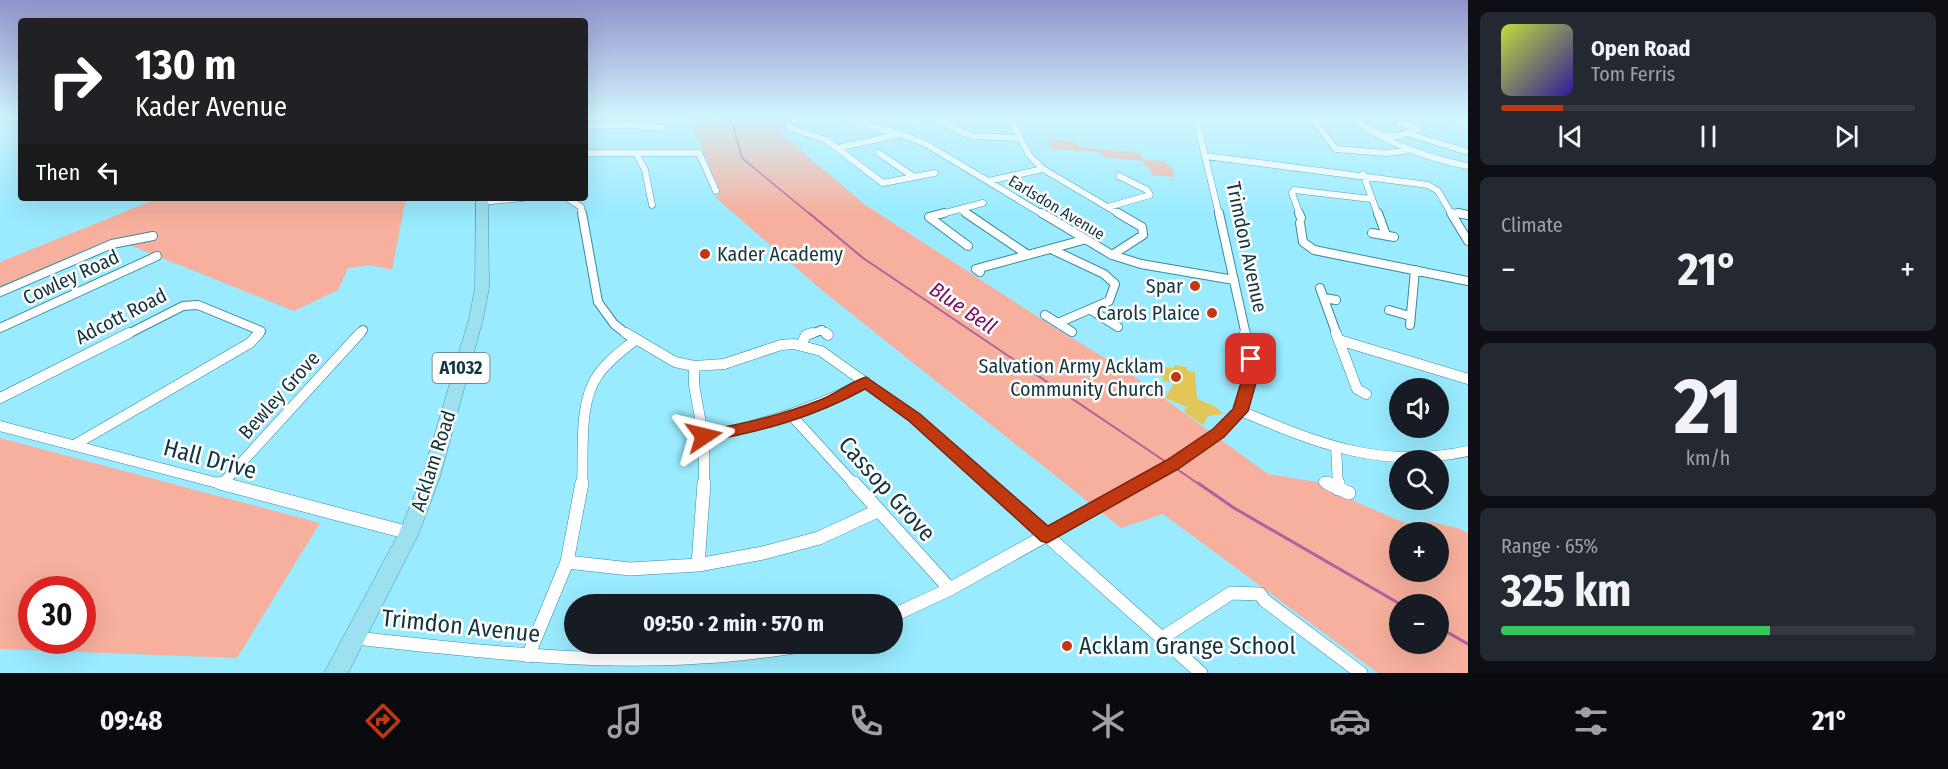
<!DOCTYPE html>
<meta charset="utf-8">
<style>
:root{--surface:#171b24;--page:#242831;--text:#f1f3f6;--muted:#9ea1a6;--line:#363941;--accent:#c13810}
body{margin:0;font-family:"Fira Sans Condensed",sans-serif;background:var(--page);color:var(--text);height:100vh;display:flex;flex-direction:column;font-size:22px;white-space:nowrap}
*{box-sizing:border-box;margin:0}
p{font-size:20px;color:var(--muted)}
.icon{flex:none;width:33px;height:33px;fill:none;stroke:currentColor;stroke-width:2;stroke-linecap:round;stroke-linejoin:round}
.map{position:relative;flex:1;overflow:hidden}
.sheet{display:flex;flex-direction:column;gap:12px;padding:12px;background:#0d0f14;width:480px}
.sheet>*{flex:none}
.hud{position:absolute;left:18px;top:18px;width:570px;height:183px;border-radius:6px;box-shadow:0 6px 24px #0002;background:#202124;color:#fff;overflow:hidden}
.fabs{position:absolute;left:1389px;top:378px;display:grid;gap:12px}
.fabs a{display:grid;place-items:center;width:60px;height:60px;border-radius:50%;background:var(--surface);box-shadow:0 6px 24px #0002;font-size:30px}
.speed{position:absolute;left:18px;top:576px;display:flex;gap:12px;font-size:30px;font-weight:700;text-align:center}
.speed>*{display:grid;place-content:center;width:78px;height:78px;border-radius:50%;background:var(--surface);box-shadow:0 6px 24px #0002;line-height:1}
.speed .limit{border:9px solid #d22;background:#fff;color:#111}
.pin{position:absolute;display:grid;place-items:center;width:51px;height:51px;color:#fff;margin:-26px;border-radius:12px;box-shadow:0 3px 9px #0006}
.me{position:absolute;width:66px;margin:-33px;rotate:80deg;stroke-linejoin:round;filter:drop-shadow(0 0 4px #0008)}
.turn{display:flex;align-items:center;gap:21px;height:126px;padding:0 18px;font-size:27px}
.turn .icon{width:78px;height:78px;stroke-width:2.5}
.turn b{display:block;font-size:42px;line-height:51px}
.then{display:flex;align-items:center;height:57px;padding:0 18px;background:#0003;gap:12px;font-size:22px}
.big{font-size:45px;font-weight:700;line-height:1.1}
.sheet .tile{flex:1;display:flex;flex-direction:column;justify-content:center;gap:9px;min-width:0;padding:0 21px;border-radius:9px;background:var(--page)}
.sheet .dial{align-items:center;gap:0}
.dial b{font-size:78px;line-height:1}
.song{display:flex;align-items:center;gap:18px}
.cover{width:72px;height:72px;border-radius:9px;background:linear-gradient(135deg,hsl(70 70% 55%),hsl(250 70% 35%))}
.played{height:6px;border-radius:3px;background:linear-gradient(90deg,var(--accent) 15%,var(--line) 15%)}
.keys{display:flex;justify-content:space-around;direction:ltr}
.heat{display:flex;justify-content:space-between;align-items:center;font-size:33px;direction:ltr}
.charge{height:9px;border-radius:4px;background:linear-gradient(90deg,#34c759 65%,var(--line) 0)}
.trip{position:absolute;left:564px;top:594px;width:339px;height:60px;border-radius:30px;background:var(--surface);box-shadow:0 6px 24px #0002;font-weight:700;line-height:60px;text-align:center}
.tab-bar{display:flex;height:96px;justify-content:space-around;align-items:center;background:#090b0e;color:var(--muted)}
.tab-bar .icon{width:42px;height:42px}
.tab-bar .active{color:var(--accent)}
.tab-bar b{font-size:27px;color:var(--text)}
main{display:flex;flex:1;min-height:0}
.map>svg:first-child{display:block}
.green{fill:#f7b09d;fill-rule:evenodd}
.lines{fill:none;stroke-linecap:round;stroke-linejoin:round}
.stream-far2{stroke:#b160a0;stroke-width:1.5}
.stream-far1{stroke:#b160a0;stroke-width:2}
.stream{stroke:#b160a0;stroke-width:3}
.building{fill:#e2c657}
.minor-far3-casing{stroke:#388b9e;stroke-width:7}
.minor-far2-casing{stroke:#388b9e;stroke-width:10}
.minor-far1-casing{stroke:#388b9e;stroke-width:11}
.minor-casing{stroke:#388b9e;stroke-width:14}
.primary-casing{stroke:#4398ac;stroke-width:1}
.minor-far3{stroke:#fff;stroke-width:6}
.minor-far2{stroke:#fff;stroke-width:8}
.minor-far1{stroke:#fff;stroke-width:10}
.minor{stroke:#fff;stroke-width:13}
.primary{fill:#9de1f1;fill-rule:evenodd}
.route{fill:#c13810;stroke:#7d240a;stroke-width:1.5}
.poi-dot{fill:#c13810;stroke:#fdfdfd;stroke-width:2}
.labels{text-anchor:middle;stroke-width:5;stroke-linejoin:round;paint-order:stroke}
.far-street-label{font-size:16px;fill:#14373f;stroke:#fdfdfd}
.shield{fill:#fdfdfd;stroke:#5a7278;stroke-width:1.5}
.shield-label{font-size:18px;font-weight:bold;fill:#14373f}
.street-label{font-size:20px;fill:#14373f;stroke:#fdfdfd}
.poi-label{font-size:20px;fill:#14373f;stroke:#fdfdfd;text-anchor:end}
.water-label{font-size:21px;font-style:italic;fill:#781169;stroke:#fdfdfd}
.near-street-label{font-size:24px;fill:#14373f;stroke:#fdfdfd}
.near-poi-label{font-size:24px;fill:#14373f;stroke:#fdfdfd;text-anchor:start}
</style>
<main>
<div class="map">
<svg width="1468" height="673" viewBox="0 0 1468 673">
<rect width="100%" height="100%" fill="#9aebff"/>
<path class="green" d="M683,118L792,119L778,131L864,204L1052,326L1125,370L1268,474L1317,482L1354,498V501L1405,523L1431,522L1458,528L1468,533V673H1378L1163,514L1121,528L824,292L715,197L721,192L693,129ZM1400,532H1438V572H1400ZM1400,604H1438V644H1400Z
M1049,138L1078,142L1079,147L1140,153L1143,160L1165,161L1173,170L1174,177L1152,175L1150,167H1145L1143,161L1102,157L1101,152L1049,149Z
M159,198H406L392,270L370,265L348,268L338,290L294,311L114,239L0,289V262Z
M0,438L320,523L237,658L0,649ZM32,590H82V640H32Z"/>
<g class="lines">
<path class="stream-far2" d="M726,118L732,122L742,158L811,215"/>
<path class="stream-far1" d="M809,213L863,258L1169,464
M1174,467L1200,485"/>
<path class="stream" d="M1198,483L1234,508L1400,604
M1438,627L1468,644"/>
</g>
<path class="building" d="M1174,365L1187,367V371L1195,372L1197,399L1214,406L1224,414L1208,416L1203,425L1184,412L1187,407L1165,398L1174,383L1163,381L1161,367L1174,368Z"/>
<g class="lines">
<g class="minor-far3-casing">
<path id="minor-far3" d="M842,118L900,134L926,144L1044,215
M931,118L972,136L1020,138
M1010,118L1029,155L1043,169L1121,215
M1196,118L1219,215
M1312,118L1336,149L1387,153L1405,151
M1352,118C1388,144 1425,158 1468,166
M1450,118L1468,125
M913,123L929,118
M1399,123L1419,129L1407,133
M585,126L632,125L663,128
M788,127L826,140L883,183L914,177L879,153
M1378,135L1400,136L1406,133L1465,151
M838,148L900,134
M585,153H699L716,191
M636,153L645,170L652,205
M1206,156L1428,185L1438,191L1452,215
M1363,174L1378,215
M914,177L935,173
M988,181L1043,169
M567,198L581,207L582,215
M482,202L522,198
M1108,207L1150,195L1147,190L1119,176
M960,209L983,203
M1451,212L1466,215
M938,215L960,209L968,215
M1300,215L1292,193L1294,190L1371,199"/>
</g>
<g class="minor-far2-casing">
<path id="minor-far2" d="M582,213L598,302L614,324L628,335
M944,213L929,217L968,246
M966,213L1028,255
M1042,213L1112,255L1141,264L1234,280
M1219,213L1246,335
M1299,213L1301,218
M1378,213L1386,235
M1451,213L1468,241
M1458,213L1468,215
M1300,223L1303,242L1314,250L1468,281
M1372,233L1394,237
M1051,249L1104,274L1115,284L1109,301L1058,323
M1112,255L1143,235L1142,227L1118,213
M980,272L976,269L1083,240
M1320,288L1337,335
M0,292L112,244L153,236
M1324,298L1336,300
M1091,310L1118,327
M1389,310L1410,316
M1045,315L1072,332
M1410,325L1415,270
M0,328L157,256
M126,335L183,306L198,305L261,331L258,335
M359,335L363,330
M808,335L822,330L827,335"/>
</g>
<g class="minor-far1-casing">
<path id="minor-far1" d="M626,333L675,362L694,366L724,364L781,345L794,344L821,351L915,418L990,485
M826,333L828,335
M1336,333L1357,389L1366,394
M1339,340L1468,379
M801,345L806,335L812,333
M694,366V385L704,440V485
M0,398L129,333
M1241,411C1319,444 1382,470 1468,451
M793,417L855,485
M0,426L225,485
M704,436C762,426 814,409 866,382
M76,444L250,343L259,333
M1336,447L1338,485
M1324,482L1331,485
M222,484L360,333
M582,485C584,453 578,402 598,375C607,361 622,351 635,340
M1138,485L1201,447L1241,411L1250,376L1251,359L1245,333"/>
</g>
<g class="minor-casing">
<path id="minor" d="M220,483L409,533
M854,483L950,589
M988,483L1201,673
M1327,483L1349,493
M1338,483V489
M567,562L630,569L698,565L763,553L819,538L877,511
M698,565L704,483
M892,616L950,589L1140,483
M355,638C469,650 586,665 701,657C739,655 776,650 814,644
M1162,638L1231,593L1260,594L1264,600L1361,673
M528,656L567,562L582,483"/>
</g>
<g class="primary-casing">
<path id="primary" d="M476,198H488L489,288L483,319L440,477L419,533L348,673H324L399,533L422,477L469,319L475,288Z"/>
</g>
<use href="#minor-far3" class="minor-far3"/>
<use href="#minor-far2" class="minor-far2"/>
<use href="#minor-far1" class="minor-far1"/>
<use href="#minor" class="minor"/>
<use href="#primary" class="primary"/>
</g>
<linearGradient id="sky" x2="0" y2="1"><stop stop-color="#9292cb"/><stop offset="0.55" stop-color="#d2f6ff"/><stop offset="1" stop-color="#d2f6ff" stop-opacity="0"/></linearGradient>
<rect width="1468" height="213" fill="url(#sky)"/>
<path class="route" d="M1251,355L1258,359V376L1248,411L1224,437L1178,469L1047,543L1041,541L909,421L865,389C812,418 763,431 704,442L698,440L696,436L698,433L704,431C744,424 782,415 820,400C836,394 850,382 866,377L920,414L1048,526L1167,460L1213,429L1233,409L1243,376V359Z"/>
<g class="poi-dot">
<circle cx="705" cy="254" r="6"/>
<circle cx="1195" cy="286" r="6"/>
<circle cx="1212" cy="313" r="6"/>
<circle cx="1176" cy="377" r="6"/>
<circle cx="1067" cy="646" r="6"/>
</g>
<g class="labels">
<g class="far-street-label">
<text transform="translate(1057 207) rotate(31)" y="6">Earlsdon Avenue</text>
</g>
<rect class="shield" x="432.5" y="353" width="57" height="30" rx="4.5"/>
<g class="shield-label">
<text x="461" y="374">A1032</text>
</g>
<g class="street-label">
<text transform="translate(1247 247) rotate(78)" y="7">Trimdon Avenue</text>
<text transform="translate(71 277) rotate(-25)" y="7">Cowley Road</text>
<text transform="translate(121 316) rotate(-27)" y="7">Adcott Road</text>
<text transform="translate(279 395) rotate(-48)" y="7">Bewley Grove</text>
<text transform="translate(433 461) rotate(-72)" y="7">Acklam Road</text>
</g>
<g class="poi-label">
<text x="717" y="261" text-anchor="start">Kader Academy</text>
<text x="1183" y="293">Spar</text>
<text x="1200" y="320">Carols Plaice</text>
<text x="1164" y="373">Salvation Army Acklam<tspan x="1164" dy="23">Community Church</tspan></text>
</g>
<g class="water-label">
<text transform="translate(963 308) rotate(34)" y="7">Blue Bell</text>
</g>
<g class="near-street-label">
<text transform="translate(210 459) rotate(15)" y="8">Hall Drive</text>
<text transform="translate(887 489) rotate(48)" y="8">Cassop Grove</text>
<text transform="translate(461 626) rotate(6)" y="8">Trimdon Avenue</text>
</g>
<g class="near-poi-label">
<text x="1079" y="654">Acklam Grange School</text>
</g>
</g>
</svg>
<div class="fabs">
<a><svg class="icon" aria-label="sound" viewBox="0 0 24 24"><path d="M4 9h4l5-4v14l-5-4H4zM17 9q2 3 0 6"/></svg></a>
<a><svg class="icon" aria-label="search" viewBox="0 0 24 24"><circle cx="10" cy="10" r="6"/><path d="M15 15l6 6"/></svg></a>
<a>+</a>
<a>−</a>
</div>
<div class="speed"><div class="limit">30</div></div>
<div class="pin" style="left:1251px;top:359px;background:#d93025"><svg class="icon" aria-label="arrive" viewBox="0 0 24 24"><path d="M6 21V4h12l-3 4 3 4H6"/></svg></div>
<svg class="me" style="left:704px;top:436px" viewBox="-20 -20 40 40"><path d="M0-17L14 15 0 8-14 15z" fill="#c13810" stroke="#fff" stroke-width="4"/></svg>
<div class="trip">09:50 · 2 min · 570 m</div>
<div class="hud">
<div class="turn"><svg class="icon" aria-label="right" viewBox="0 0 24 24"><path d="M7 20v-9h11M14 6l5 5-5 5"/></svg><div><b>130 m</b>Kader Avenue</div></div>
<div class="then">Then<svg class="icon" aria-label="left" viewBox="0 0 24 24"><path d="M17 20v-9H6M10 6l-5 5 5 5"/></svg></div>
</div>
</div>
<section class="sheet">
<div class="tile">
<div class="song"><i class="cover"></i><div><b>Open Road</b><p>Tom Ferris</p></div></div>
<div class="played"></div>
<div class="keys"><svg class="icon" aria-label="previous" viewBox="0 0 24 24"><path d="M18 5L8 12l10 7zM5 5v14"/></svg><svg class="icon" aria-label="pause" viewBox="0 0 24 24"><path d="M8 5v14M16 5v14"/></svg><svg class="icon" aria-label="next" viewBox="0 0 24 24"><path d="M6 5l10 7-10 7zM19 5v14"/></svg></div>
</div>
<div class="tile"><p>Climate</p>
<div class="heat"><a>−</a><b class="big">21°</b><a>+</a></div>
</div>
<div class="tile dial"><b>21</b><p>km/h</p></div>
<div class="tile"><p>Range · 65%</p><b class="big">325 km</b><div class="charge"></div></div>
</section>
</main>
<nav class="tab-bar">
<b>09:48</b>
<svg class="icon active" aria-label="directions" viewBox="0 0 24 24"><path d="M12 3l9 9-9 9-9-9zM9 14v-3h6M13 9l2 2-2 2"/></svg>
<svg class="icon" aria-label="music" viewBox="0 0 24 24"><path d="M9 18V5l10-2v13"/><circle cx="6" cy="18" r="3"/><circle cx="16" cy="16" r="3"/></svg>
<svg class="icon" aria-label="phone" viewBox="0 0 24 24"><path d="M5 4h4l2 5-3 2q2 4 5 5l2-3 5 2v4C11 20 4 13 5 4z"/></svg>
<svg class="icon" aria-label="climate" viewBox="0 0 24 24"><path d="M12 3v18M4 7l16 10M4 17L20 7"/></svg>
<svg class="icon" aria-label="car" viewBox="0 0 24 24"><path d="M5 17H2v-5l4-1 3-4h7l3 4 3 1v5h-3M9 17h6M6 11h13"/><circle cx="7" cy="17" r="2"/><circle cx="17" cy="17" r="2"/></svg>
<svg class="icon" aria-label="filters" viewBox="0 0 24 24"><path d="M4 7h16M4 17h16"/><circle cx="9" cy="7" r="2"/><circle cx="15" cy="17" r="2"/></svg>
<b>21°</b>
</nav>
